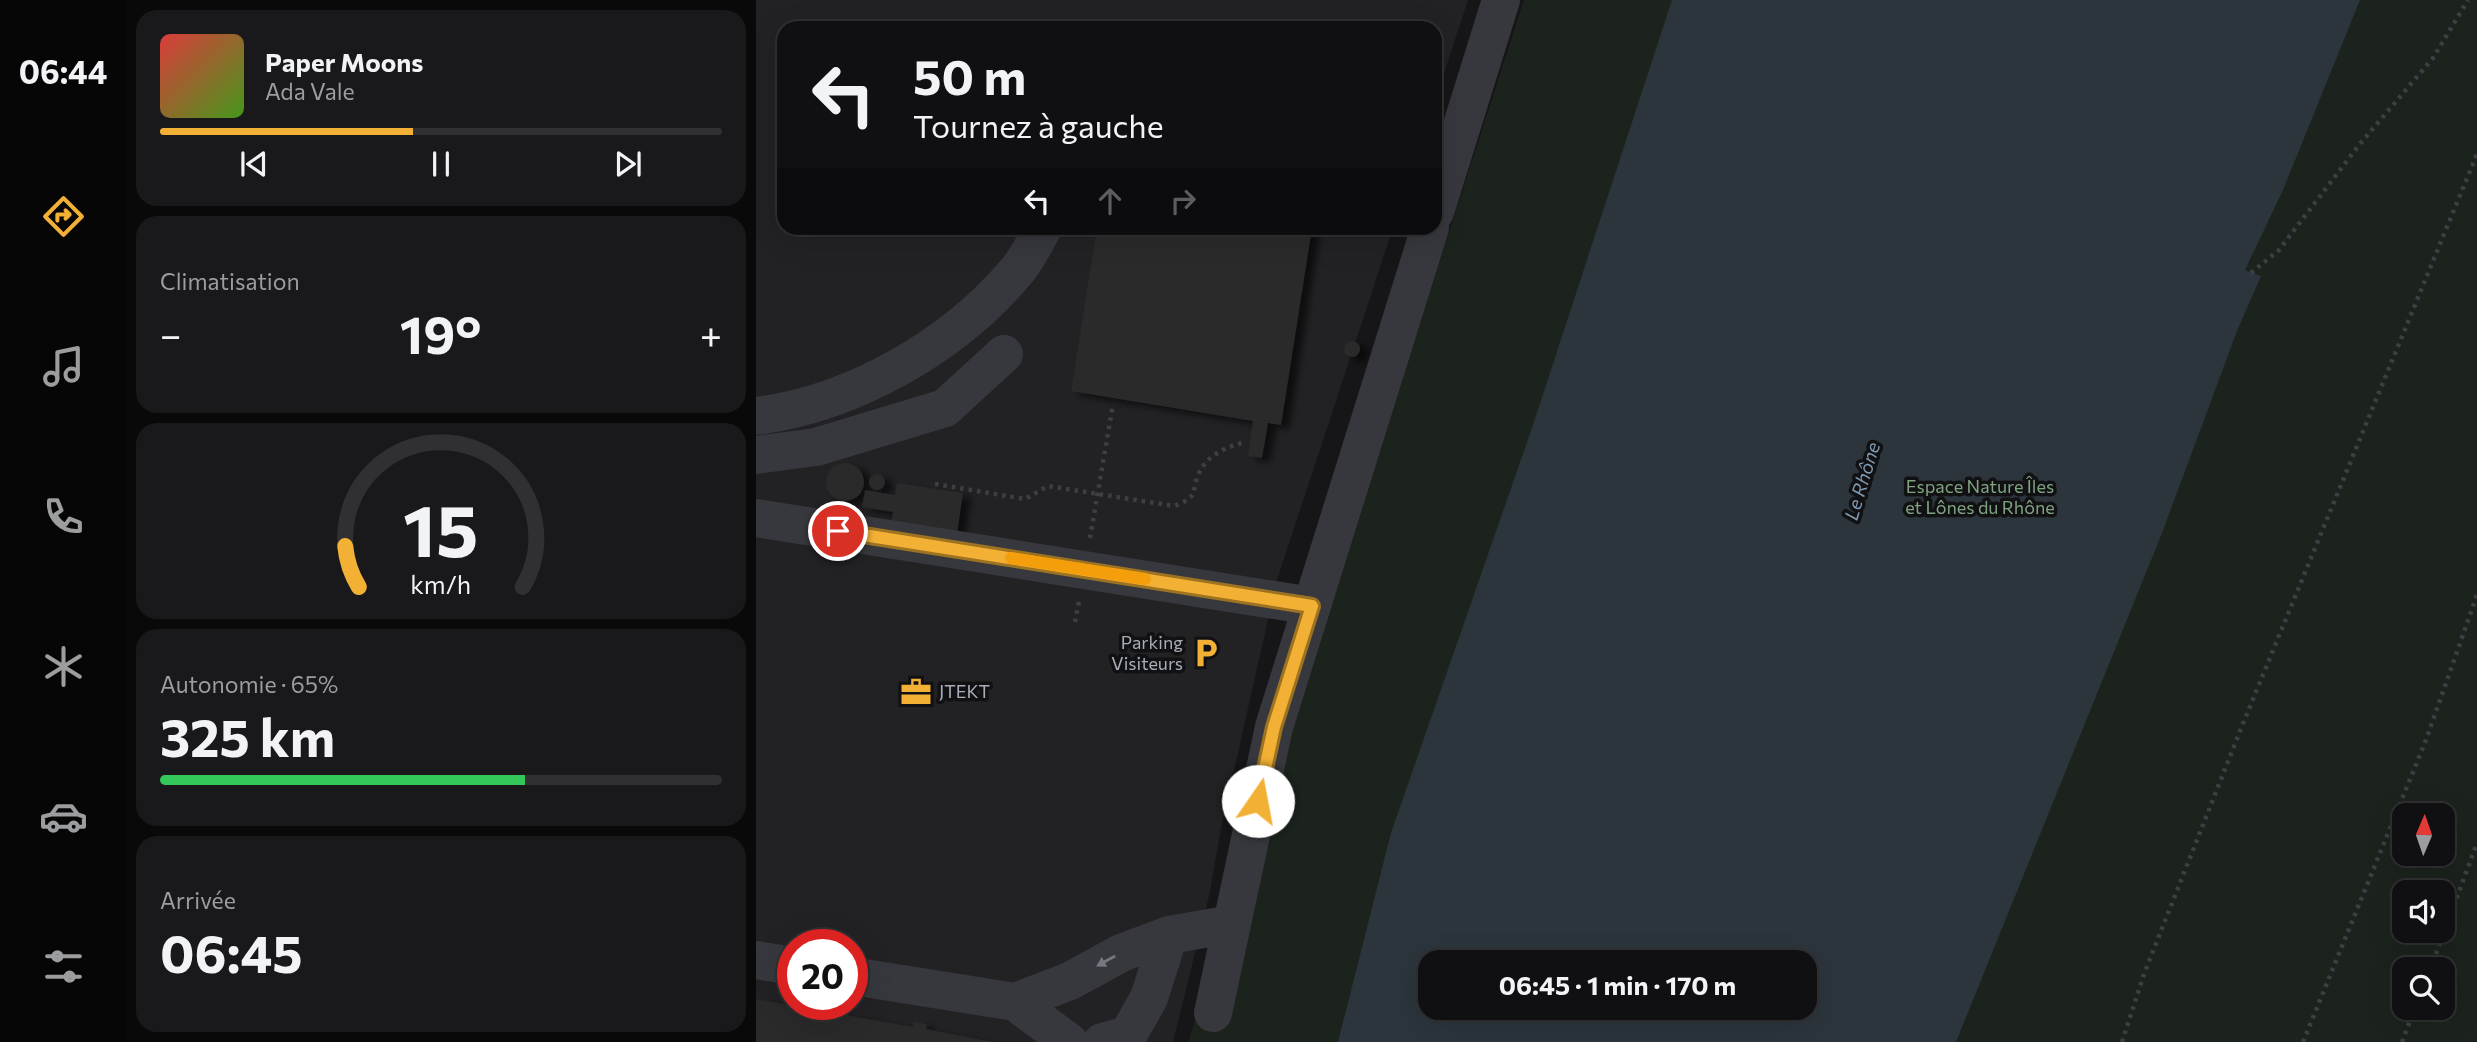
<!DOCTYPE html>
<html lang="fr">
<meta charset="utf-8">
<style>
:root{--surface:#101012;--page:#19191b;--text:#f1f3f6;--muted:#9c9d9f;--line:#303032;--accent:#f2b134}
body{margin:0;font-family:Commissioner,sans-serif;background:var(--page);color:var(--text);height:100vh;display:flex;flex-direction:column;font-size:26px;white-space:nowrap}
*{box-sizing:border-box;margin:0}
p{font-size:23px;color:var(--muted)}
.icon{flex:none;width:38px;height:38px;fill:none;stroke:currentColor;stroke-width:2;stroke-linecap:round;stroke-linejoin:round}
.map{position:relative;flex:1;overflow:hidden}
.side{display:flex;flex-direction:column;gap:10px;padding:10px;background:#09090a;width:630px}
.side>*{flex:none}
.top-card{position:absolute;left:21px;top:21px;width:665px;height:214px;border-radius:21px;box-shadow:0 7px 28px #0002,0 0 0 2px var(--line);background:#101012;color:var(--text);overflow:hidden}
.needle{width:46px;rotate:2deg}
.buttons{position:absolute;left:1636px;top:803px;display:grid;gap:14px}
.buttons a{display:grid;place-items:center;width:63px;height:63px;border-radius:14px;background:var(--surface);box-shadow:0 7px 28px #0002,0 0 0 2px var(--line);font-size:35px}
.speed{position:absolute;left:21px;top:929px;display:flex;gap:14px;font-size:35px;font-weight:700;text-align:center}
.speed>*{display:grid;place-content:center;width:91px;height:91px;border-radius:50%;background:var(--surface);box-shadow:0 7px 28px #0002,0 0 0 2px var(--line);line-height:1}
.speed .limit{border:10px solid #d22;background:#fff;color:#111}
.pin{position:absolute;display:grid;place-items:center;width:60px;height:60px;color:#fff;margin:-30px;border:4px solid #fff;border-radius:50%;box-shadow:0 2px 7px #0007}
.me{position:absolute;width:77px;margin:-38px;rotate:12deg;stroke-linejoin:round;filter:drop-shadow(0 0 5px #0008)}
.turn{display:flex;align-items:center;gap:24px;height:147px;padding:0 21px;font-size:32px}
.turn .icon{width:91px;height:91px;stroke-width:2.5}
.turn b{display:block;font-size:49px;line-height:60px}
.lanes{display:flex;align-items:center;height:66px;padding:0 21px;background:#0003;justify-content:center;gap:35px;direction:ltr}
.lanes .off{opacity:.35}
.big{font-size:52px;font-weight:700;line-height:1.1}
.side .card{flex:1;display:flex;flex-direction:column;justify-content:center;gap:10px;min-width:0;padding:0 24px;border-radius:21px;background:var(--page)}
.side .dial{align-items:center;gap:0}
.dial svg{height:182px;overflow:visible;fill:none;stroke:var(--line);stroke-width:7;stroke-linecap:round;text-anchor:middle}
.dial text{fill:var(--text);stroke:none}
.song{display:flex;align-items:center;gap:21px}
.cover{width:84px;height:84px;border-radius:10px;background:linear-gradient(135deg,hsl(0 70% 55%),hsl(100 70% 35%))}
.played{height:7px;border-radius:4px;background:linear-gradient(90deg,var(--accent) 45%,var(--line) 45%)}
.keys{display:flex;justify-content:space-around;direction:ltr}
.heat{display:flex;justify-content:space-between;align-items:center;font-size:38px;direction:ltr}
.charge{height:10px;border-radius:5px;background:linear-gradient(90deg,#34c759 65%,var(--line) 0)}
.trip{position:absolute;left:662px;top:950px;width:399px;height:70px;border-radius:21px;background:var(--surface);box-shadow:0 7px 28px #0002,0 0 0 2px var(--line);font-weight:700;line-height:70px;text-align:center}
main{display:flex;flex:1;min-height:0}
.tabs{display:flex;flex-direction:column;width:126px;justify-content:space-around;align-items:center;background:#060607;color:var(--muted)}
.tabs .icon{width:49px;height:49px}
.tabs .selected{color:var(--accent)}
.tabs b{font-size:32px;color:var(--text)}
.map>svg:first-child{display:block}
.built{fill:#222225;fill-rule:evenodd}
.green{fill:#1c231d;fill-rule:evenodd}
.water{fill:#2c353c;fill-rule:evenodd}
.building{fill:#29292c;filter:url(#shadow)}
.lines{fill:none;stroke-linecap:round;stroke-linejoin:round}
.path{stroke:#3d3f44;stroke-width:4.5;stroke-dasharray:3.5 5;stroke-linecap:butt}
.minor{stroke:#37383d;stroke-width:38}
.oneway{fill:#757881}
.route-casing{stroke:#9d7322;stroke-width:18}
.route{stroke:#f2b134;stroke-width:12}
.slow{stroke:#f59e0b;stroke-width:12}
.labels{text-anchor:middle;stroke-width:7;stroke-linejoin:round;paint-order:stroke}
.park-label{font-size:18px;fill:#7fa381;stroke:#111113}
.poi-label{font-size:18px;fill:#a8adb8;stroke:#111113;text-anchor:end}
.water-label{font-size:19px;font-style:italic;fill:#7f9bb3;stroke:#111113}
</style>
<main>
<nav class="tabs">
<b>06:44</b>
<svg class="icon selected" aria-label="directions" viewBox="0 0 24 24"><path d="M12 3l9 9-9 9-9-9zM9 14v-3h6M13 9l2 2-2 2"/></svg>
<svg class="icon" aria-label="music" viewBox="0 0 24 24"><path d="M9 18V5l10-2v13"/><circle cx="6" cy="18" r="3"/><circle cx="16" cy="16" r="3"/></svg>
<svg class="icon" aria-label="phone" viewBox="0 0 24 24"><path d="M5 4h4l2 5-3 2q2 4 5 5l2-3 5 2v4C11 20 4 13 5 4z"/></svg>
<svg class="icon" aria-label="climate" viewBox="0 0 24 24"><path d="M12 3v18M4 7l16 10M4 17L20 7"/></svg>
<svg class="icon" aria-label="car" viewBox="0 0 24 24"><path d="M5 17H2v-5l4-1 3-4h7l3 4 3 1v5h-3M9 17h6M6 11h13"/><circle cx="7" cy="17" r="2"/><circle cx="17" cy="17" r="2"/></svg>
<svg class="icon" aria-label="filters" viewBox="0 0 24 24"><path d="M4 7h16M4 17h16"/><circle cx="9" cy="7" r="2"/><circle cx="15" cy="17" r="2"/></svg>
</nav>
<section class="side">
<div class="card">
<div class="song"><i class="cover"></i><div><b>Paper Moons</b><p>Ada Vale</p></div></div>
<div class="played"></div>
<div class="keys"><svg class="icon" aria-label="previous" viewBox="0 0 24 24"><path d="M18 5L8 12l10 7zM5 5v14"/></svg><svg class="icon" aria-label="pause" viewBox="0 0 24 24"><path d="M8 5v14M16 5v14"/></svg><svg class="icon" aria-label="next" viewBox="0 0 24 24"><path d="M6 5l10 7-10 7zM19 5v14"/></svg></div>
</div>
<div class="card"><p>Climatisation</p>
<div class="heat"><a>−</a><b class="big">19°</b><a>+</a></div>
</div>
<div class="card dial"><svg viewBox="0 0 100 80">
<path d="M14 69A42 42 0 1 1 86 69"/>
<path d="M14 69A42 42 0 0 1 8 51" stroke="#f2b134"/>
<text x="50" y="56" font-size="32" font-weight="700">15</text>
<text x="50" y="72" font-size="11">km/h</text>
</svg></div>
<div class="card"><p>Autonomie · 65%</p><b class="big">325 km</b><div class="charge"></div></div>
<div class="card"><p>Arrivée</p><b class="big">06:45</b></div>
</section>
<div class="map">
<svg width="1721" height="1042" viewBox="0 0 1721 1042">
<defs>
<filter id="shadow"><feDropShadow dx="8" dy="4.5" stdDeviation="3.5" flood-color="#0009"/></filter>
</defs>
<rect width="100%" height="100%" fill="#161618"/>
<path class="built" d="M0,0H712L679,101V28H28V228H637L521,580L465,828L453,896L417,1042H0ZM37,945H96V1004H37Z"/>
<path class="green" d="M768,0H1721V1042H432ZM1648,816H1687V854H1648ZM1648,892H1687V931H1648ZM674,962H1048V1008H674ZM1648,970H1687V1008H1648Z"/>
<path class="water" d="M916,0H1604L1527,190L1489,270L1505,276L1481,331L1406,533L1200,1042H582L635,833L776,428ZM674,962H1048V1008H674Z"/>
<path class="building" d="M341,228H556L525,425L512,423L506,458L492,456L497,421L315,391Z
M588 349a8 8 0 1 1 16 0a8 8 0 1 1-16 0Z
M70 482a19 19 0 1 1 38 0a19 19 0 1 1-38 0Z
M113 482a8 8 0 1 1 16 0a8 8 0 1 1-16 0Z
M141,483L207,493L201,533L135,523L137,512L106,507L109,490L139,495Z
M0,999L157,1027L158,1022L171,1024L170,1029L237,1042H0Z"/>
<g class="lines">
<path class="path" d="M1495,273L1523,250L1603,145L1677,58L1712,0
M179,484L269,499L292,486L418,506C445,496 434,492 443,473C452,454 471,447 489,442
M334,538L357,404
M319,622L323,601
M1674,970L1721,843
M1366,1042L1388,974L1488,721L1721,154
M1547,1042L1670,740L1721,595
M1646,1042L1659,1008"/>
<path class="minor" d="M679,212L745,0
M0,416C96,404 196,347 259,273C271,260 279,242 287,228
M0,455L60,447L189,408L248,354
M0,518L556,606
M0,960L37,966
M96,976L259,1002L313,1042
M259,1002L314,981L365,953L413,935L476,924
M457,1013L518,727L674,228
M346,1042L372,1035L393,998L413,935"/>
</g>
<defs><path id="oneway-solid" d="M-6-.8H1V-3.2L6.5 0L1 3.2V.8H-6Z" transform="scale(1.75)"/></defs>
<use class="oneway" href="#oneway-solid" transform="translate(350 961) rotate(151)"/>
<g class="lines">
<g class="route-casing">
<path id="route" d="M82,531L556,606L518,727L502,801"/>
</g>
<use href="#route" class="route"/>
<path class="slow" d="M255,558L389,579"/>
</g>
<defs>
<g id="parking-bare" transform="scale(2.415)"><path d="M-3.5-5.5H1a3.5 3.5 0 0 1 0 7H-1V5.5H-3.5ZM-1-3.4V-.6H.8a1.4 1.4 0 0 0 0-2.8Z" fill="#f2b134" stroke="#111113" stroke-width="2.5" paint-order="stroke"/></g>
<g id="office-bare" transform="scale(2.415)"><path d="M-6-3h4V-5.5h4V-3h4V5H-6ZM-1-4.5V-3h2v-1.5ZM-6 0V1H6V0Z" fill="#f2b134" stroke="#111113" stroke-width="2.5" paint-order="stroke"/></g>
</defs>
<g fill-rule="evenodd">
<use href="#parking-bare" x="450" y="653"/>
<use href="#office-bare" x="160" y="692"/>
</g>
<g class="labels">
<g class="park-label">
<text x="1224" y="493">Espace Nature Îles<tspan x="1224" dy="21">et Lônes du Rhône</tspan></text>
</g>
<g class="poi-label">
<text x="427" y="649">Parking<tspan x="427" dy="21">Visiteurs</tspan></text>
<text x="183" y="698" text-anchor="start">JTEKT</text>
</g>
<g class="water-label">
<text transform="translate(1106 481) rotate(-73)" y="7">Le Rhône</text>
</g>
</g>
</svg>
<div class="buttons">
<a><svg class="needle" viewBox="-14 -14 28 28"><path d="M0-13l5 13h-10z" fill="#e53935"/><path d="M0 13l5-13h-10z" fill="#9c9d9f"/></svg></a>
<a><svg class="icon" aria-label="sound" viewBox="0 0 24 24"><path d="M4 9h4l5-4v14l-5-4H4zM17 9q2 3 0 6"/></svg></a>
<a><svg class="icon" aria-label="search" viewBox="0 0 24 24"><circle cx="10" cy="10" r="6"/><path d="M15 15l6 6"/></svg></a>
</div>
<div class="speed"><div class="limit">20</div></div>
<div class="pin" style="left:82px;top:531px;background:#d93025"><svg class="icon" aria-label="arrive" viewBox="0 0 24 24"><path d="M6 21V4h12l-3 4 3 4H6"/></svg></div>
<svg class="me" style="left:502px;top:801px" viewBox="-20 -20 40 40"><circle r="19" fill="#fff"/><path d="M0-13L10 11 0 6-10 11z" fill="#f2b134"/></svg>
<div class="trip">06:45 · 1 min · 170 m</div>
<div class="top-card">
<div class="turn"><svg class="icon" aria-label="left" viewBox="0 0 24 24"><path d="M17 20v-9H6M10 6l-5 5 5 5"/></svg><div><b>50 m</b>Tournez à gauche</div></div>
<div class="lanes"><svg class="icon" aria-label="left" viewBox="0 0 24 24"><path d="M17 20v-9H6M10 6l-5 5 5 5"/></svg><svg class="icon off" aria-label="ahead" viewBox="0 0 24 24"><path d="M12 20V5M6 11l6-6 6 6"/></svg><svg class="icon off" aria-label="right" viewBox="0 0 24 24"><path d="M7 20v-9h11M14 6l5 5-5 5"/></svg></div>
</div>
</div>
</main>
